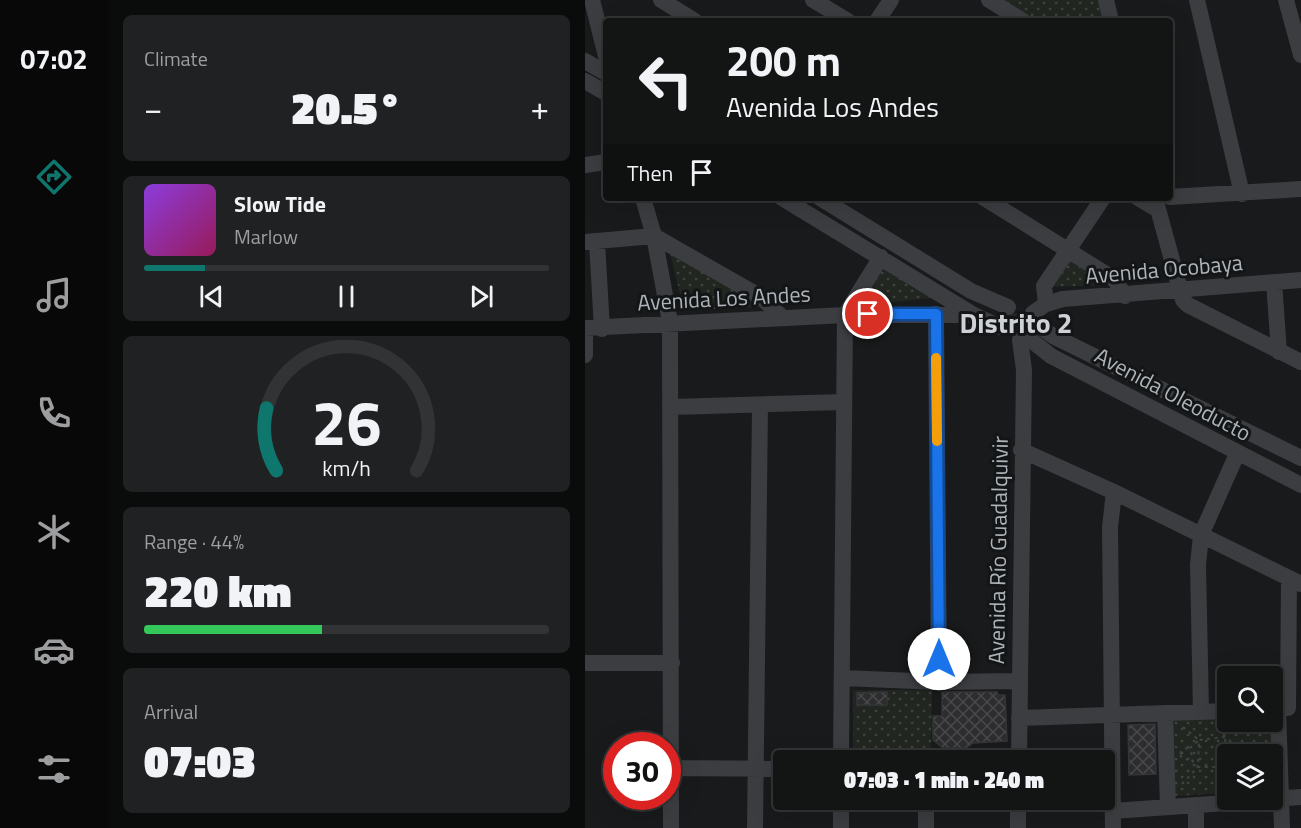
<!DOCTYPE html>
<meta charset="utf-8">
<style>
:root{--surface:#131414;--page:#202122;--text:#f1f3f6;--muted:#9d9ea0;--line:#323334;--accent:#0f766e}
body{margin:0;font-family:"Titillium Web",sans-serif;background:var(--page);color:var(--text);height:100vh;display:flex;flex-direction:column;font-size:22px;white-space:nowrap}
*{box-sizing:border-box;margin:0}
p{font-size:20px;color:var(--muted)}
.icon{flex:none;width:33px;height:33px;fill:none;stroke:currentColor;stroke-width:2;stroke-linecap:round;stroke-linejoin:round}
.map{position:relative;flex:1;overflow:hidden}
.drawer{display:flex;flex-direction:column;gap:15px;padding:15px;background:#0a0b0b;width:477px}
.drawer>*{flex:none}
.hud{position:absolute;left:18px;top:18px;width:570px;height:183px;border-radius:6px;box-shadow:0 6px 24px #0002,0 0 0 2px var(--line);background:#131414;color:var(--text);overflow:hidden}
.tools{position:absolute;left:632px;top:666px;display:grid;gap:12px}
.tools a{display:grid;place-items:center;width:66px;height:66px;border-radius:6px;background:var(--surface);box-shadow:0 6px 24px #0002,0 0 0 2px var(--line);font-size:30px}
.speed{position:absolute;left:18px;top:732px;display:flex;gap:12px;font-size:30px;font-weight:700;text-align:center}
.speed>*{display:grid;place-content:center;width:78px;height:78px;border-radius:50%;background:var(--surface);box-shadow:0 6px 24px #0002,0 0 0 2px var(--line);line-height:1}
.speed .limit{border:9px solid #d22;background:#fff;color:#111}
.pin{position:absolute;display:grid;place-items:center;width:51px;height:51px;color:#fff;margin:-26px;border:3px solid #fff;border-radius:50%;box-shadow:0 2px 6px #0007}
.me{position:absolute;width:66px;margin:-33px;rotate:0deg;stroke-linejoin:round;filter:drop-shadow(0 0 4px #0008)}
.turn{display:flex;align-items:center;gap:21px;height:126px;padding:0 24px;font-size:27px}
.turn .icon{width:78px;height:78px;stroke-width:2.5}
.turn b{display:block;font-size:42px;line-height:51px}
.then{display:flex;align-items:center;height:57px;padding:0 24px;background:#0003;gap:12px;font-size:22px}
.big{font-size:45px;font-weight:800;line-height:1.1}
.drawer .card{flex:1;display:flex;flex-direction:column;justify-content:center;gap:9px;min-width:0;padding:0 21px;border-radius:9px;background:var(--page)}
.drawer .dial{align-items:center;gap:0}
.dial svg{height:156px;overflow:visible;fill:none;stroke:var(--line);stroke-width:7;stroke-linecap:round;text-anchor:middle}
.dial text{fill:var(--text);stroke:none}
.song{display:flex;align-items:center;gap:18px}
.cover{width:72px;height:72px;border-radius:9px;background:linear-gradient(135deg,hsl(270 70% 55%),hsl(330 70% 35%))}
.played{height:6px;border-radius:3px;background:linear-gradient(90deg,var(--accent) 15%,var(--line) 15%)}
.keys{display:flex;justify-content:space-around;direction:ltr}
.heat{display:flex;justify-content:space-between;align-items:center;font-size:33px;direction:ltr}
.charge{height:9px;border-radius:4px;background:linear-gradient(90deg,#34c759 44%,var(--line) 0)}
.trip{position:absolute;left:188px;top:750px;width:342px;height:60px;border-radius:6px;background:var(--surface);box-shadow:0 6px 24px #0002,0 0 0 2px var(--line);font-weight:800;line-height:60px;text-align:center}
main{display:flex;flex:1;min-height:0}
.dock{display:flex;flex-direction:column;width:108px;justify-content:space-around;align-items:center;background:#080808;color:var(--muted)}
.dock .icon{width:42px;height:42px}
.dock .current{color:var(--accent)}
.dock b{font-size:27px;color:var(--text)}
.map>svg:first-child{display:block}
.grass{fill:url(#grass-tufts)}
.park{fill:url(#park-dots)}
.building{fill:url(#building-cross-hatch);stroke:#343537;stroke-width:1.5}
.lines{fill:none;stroke-linecap:round;stroke-linejoin:round}
.path{stroke:#414447;stroke-width:2;stroke-dasharray:3 4.5;stroke-linecap:butt}
.minor{stroke:#3b3d40;stroke-width:16}
.route-casing{stroke:#114b97;stroke-width:15}
.route{stroke:#1a73e8;stroke-width:10}
.slow{stroke:#f59e0b;stroke-width:10}
.labels{text-anchor:middle;stroke-width:6;stroke-linejoin:round;paint-order:stroke}
.street-label{font-size:22px;fill:#adb4b9;stroke:#141516}
.district-label{font-size:28px;font-weight:bold;fill:#ced2d6;stroke:#141516}
</style>
<main>
<nav class="dock">
<b>07:02</b>
<svg class="icon current" aria-label="directions" viewBox="0 0 24 24"><path d="M12 3l9 9-9 9-9-9zM9 14v-3h6M13 9l2 2-2 2"/></svg>
<svg class="icon" aria-label="music" viewBox="0 0 24 24"><path d="M9 18V5l10-2v13"/><circle cx="6" cy="18" r="3"/><circle cx="16" cy="16" r="3"/></svg>
<svg class="icon" aria-label="phone" viewBox="0 0 24 24"><path d="M5 4h4l2 5-3 2q2 4 5 5l2-3 5 2v4C11 20 4 13 5 4z"/></svg>
<svg class="icon" aria-label="climate" viewBox="0 0 24 24"><path d="M12 3v18M4 7l16 10M4 17L20 7"/></svg>
<svg class="icon" aria-label="car" viewBox="0 0 24 24"><path d="M5 17H2v-5l4-1 3-4h7l3 4 3 1v5h-3M9 17h6M6 11h13"/><circle cx="7" cy="17" r="2"/><circle cx="17" cy="17" r="2"/></svg>
<svg class="icon" aria-label="filters" viewBox="0 0 24 24"><path d="M4 7h16M4 17h16"/><circle cx="9" cy="7" r="2"/><circle cx="15" cy="17" r="2"/></svg>
</nav>
<section class="drawer">
<div class="card"><p>Climate</p>
<div class="heat"><a>−</a><b class="big">20.5°</b><a>+</a></div>
</div>
<div class="card">
<div class="song"><i class="cover"></i><div><b>Slow Tide</b><p>Marlow</p></div></div>
<div class="played"></div>
<div class="keys"><svg class="icon" aria-label="previous" viewBox="0 0 24 24"><path d="M18 5L8 12l10 7zM5 5v14"/></svg><svg class="icon" aria-label="pause" viewBox="0 0 24 24"><path d="M8 5v14M16 5v14"/></svg><svg class="icon" aria-label="next" viewBox="0 0 24 24"><path d="M6 5l10 7-10 7zM19 5v14"/></svg></div>
</div>
<div class="card dial"><svg viewBox="0 0 100 80">
<path d="M14 69A42 42 0 1 1 86 69"/>
<path d="M14 69A42 42 0 0 1 9 37" stroke="#0f766e"/>
<text x="50" y="56" font-size="32" font-weight="700">26</text>
<text x="50" y="72" font-size="11">km/h</text>
</svg></div>
<div class="card"><p>Range · 44%</p><b class="big">220 km</b><div class="charge"></div></div>
<div class="card"><p>Arrival</p><b class="big">07:03</b></div>
</section>
<div class="map">
<svg width="716" height="828" viewBox="0 0 716 828">
<defs>
<pattern id="grass-tufts" width="24" height="20" patternUnits="userSpaceOnUse" patternTransform="scale(1.5)"><rect width="24" height="20" fill="#212620"/><path d="M3 7l-1-3M5 7V3M7 7l1-3M15 17l-1-3M17 17v-4M19 17l1-3" fill="none" stroke="#3f433e"/></pattern>
<pattern id="park-dots" width="8" height="8" patternUnits="userSpaceOnUse" patternTransform="scale(1.5)"><rect width="8" height="8" fill="#212620"/><path d="M2 2h.1M6 6h.1" fill="none" stroke="#3f433e" stroke-width="1.8" stroke-linecap="round"/></pattern>
<pattern id="building-cross-hatch" width="8" height="8" patternUnits="userSpaceOnUse" patternTransform="scale(1.5)"><rect width="8" height="8" fill="#2d2d2f"/><path d="M0 0l8 8M0 8l8-8" fill="none" stroke="#49494b"/></pattern>
</defs>
<rect width="100%" height="100%" fill="#191a1b"/>
<path class="grass" d="M422 322a9 9 0 1 1 18 0a9 9 0 1 1-18 0Z"/>
<path class="park" d="M418,0H518L523,21H452Z
M85,253L179,307L99,310Z
M483,260L527,285L463,287Z
M297,266L346,298L275,306Z
M268,690H347L346,753H268Z
M642,713V722H687L690,792H687V754H642V793L587,796L584,716Z"/>
<path class="building" d="M302,692V705H272V693Z
M357,692H412L413,695H420L422,741L388,743L381,748H358L348,740V716H357Z
M570,724L571,774L544,775L543,725Z"/>
<g class="lines">
<path class="path" d="M639,724L642,766
M598,727L614,740L604,749
M640,729L672,726L676,722
M640,737L614,740L613,767H642
M595.5 754a5.5 5.5 0 1 1 11 0a5.5 5.5 0 1 1-11 0Z
M597,784L613,767L605,758"/>
<path class="minor" d="M7,0L21,56
M76,0L110,21
M228,0L263,21
M404,0L438,21
M521,0L526,21
M612,0L657,194
M701,0L716,55
M292,21L306,0
M0,61L21,73
M0,81L21,93
M0,165L21,162
M585,197L716,189
M58,198L69,236L85,322L86,828
M197,198L389,315L415,327
M235,198L386,291L423,307
M399,198L529,279L540,296
M553,198L573,210
M570,198L598,300L603,305L716,362
M0,242L69,236L176,297L197,317
M12,242L17,329
M689,282L694,352
M461,304L459,286L518,198
M448,313L461,304L478,299L716,280
M351,314L354,682
M450,323L468,336L716,458
M0,328L260,315H389
M442,337L466,356L716,485
M0,355V328
M87,407L258,402
M436,450L529,492L716,584
M0,663H87
M258,678L354,682L434,681
M703,708L704,578
M693,709L697,828
M616,711L613,565L616,535L652,454
M580,713L583,807
M434,718L642,711
M256,760L260,315L296,257
M434,760L439,370L435,340
M87,768L198,769
M687,799L716,797
M528,811L683,800
M170,828L175,406
M256,828V800
M341,828V800
M433,828V800
M528,828L525,527L529,492
M611,828V805"/>
</g>
<g class="lines">
<g class="route-casing">
<path id="route" d="M283,314H351L354,659"/>
</g>
<use href="#route" class="route"/>
<path class="slow" d="M351,358L352,441"/>
</g>
<g class="labels">
<g class="street-label">
<text transform="translate(579 269) rotate(-5)" y="8">Avenida Ocobaya</text>
<text transform="translate(139 298) rotate(-3)" y="8">Avenida Los Andes</text>
<text transform="translate(588 394) rotate(28)" y="8">Avenida Oleoducto</text>
<text transform="translate(413 550) rotate(-89)" y="8">Avenida Río Guadalquivir</text>
</g>
<g class="district-label">
<text x="431" y="333">Distrito 2</text>
</g>
</g>
</svg>
<div class="tools">
<a><svg class="icon" aria-label="search" viewBox="0 0 24 24"><circle cx="10" cy="10" r="6"/><path d="M15 15l6 6"/></svg></a>
<a><svg class="icon" aria-label="layers" viewBox="0 0 24 24"><path d="M12 4l9 5-9 5-9-5zM3 14l9 5 9-5"/></svg></a>
</div>
<div class="speed"><div class="limit">30</div></div>
<div class="pin" style="left:283px;top:314px;background:#d93025"><svg class="icon" aria-label="arrive" viewBox="0 0 24 24"><path d="M6 21V4h12l-3 4 3 4H6"/></svg></div>
<svg class="me" style="left:354px;top:659px" viewBox="-20 -20 40 40"><circle r="19" fill="#fff"/><path d="M0-13L10 11 0 6-10 11z" fill="#1a73e8"/></svg>
<div class="trip">07:03 · 1 min · 240 m</div>
<div class="hud">
<div class="turn"><svg class="icon" aria-label="left" viewBox="0 0 24 24"><path d="M17 20v-9H6M10 6l-5 5 5 5"/></svg><div><b>200 m</b>Avenida Los Andes</div></div>
<div class="then">Then<svg class="icon" aria-label="arrive" viewBox="0 0 24 24"><path d="M6 21V4h12l-3 4 3 4H6"/></svg></div>
</div>
</div>
</main>
